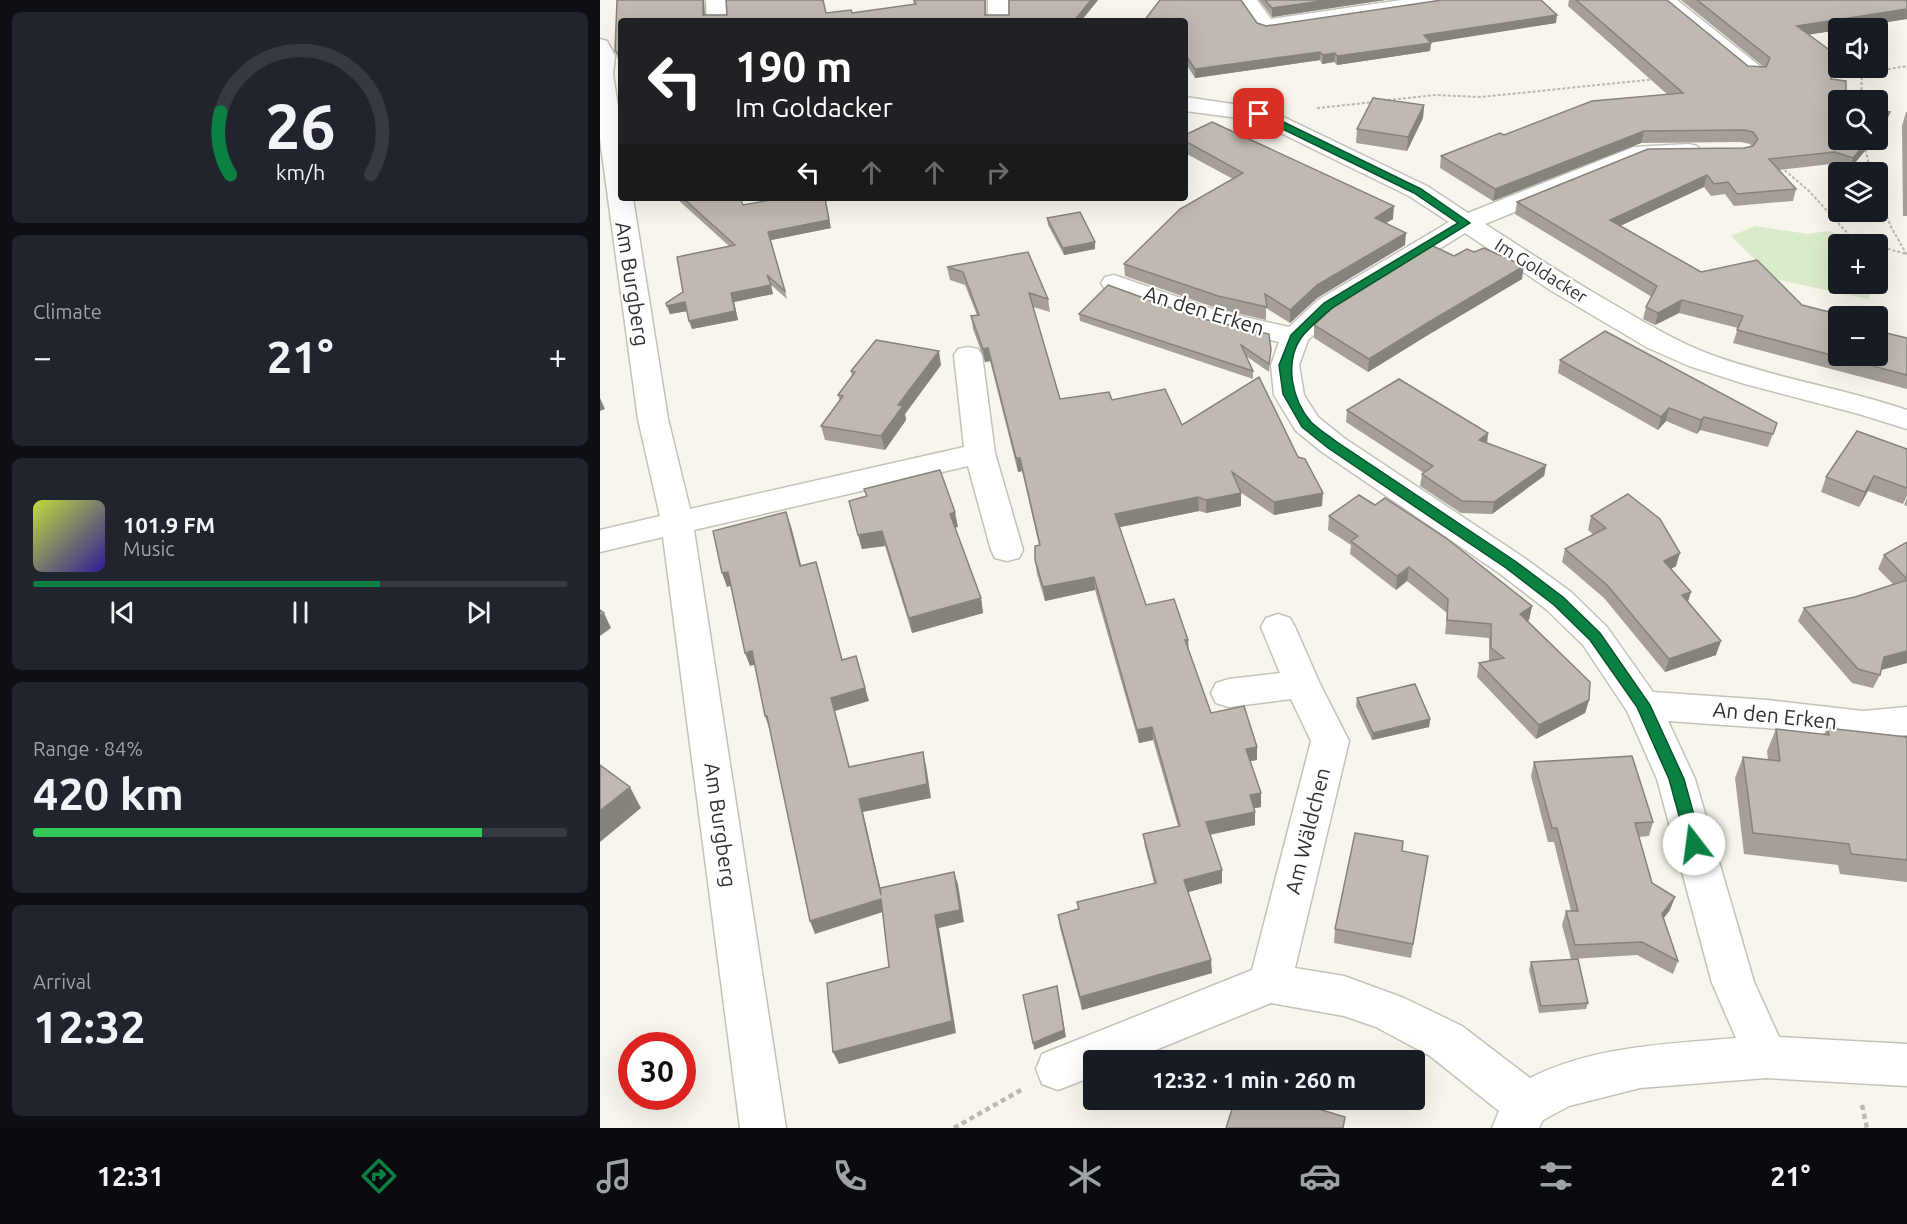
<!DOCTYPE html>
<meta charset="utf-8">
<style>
:root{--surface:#171b24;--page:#20242c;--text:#f1f3f6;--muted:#9ea1a6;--line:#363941;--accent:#0b8043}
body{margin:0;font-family:Ubuntu,sans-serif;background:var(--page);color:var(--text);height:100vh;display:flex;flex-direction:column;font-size:22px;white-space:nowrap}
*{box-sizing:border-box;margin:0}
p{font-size:20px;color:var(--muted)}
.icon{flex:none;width:33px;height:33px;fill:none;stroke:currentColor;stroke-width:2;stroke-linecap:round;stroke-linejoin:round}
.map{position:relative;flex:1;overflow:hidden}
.details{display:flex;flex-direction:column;gap:12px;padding:12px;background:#0d0f14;width:600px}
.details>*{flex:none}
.top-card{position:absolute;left:18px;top:18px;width:570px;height:183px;border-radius:6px;box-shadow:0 6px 24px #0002;background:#202124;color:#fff;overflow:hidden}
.controls{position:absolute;left:1228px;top:18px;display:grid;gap:12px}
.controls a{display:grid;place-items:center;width:60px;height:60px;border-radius:6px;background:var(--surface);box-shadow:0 6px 24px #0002;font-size:30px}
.speed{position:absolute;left:18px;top:1032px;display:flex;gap:12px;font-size:30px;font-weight:700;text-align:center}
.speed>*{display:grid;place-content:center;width:78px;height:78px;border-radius:50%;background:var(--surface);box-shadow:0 6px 24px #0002;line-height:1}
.speed .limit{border:9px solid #d22;background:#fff;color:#111}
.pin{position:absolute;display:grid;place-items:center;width:51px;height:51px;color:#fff;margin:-26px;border-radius:12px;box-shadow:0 3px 9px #0006}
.me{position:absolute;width:66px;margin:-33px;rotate:345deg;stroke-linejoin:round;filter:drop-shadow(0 0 4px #0008)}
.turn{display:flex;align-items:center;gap:21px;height:126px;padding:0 18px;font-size:27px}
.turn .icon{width:78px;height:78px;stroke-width:2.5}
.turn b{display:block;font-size:42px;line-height:51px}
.lanes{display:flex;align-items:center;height:57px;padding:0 18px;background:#0003;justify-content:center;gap:30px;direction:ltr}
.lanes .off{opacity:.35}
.big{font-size:45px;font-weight:700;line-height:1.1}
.details .card{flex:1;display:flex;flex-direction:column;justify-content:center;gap:9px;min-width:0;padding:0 21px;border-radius:9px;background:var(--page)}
.details .dial{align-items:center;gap:0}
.dial svg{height:156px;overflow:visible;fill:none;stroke:var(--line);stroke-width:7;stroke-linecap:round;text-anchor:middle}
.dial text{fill:var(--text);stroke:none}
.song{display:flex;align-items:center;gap:18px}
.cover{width:72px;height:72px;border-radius:9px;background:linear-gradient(135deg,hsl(70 70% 55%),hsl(250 70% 35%))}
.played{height:6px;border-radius:3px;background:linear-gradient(90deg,var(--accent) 65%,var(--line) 65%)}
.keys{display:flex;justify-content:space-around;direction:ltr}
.heat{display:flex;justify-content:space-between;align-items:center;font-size:33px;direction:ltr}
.charge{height:9px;border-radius:4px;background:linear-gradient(90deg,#34c759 84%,var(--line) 0)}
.trip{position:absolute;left:483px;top:1050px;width:342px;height:60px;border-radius:6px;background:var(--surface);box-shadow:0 6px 24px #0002;font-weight:700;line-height:60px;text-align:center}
.menu{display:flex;height:96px;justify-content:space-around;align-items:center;background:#090b0e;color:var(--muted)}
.menu .icon{width:42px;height:42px}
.menu .active{color:var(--accent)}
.menu b{font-size:27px;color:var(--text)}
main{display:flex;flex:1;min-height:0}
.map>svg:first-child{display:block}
.green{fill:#daebcb}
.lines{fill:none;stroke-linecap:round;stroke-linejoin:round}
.street-casing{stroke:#c4c2b8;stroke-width:3}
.path-far1{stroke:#b9b7af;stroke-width:2;stroke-dasharray:3 2;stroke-linecap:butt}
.path{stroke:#b9b7af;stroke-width:4.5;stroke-dasharray:5 4;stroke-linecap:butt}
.street{fill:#fff;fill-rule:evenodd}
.wall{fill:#a59f98}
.shaded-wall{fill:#86827c}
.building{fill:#c0b9b1;stroke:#86827c;stroke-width:1.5}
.route{fill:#0b8043;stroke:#07532c;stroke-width:1.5}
.labels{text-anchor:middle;stroke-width:4.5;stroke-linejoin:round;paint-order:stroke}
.far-street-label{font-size:18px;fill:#33322e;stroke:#fff}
.street-label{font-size:21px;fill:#33322e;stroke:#fff}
</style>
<main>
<section class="details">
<div class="card dial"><svg viewBox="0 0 100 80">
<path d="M14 69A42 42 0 1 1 86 69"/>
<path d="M14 69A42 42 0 0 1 9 37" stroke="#0b8043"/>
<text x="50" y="56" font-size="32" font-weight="700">26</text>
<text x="50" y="72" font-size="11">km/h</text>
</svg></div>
<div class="card"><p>Climate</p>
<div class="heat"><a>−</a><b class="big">21°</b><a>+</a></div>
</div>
<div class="card">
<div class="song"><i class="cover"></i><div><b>101.9 FM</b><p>Music</p></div></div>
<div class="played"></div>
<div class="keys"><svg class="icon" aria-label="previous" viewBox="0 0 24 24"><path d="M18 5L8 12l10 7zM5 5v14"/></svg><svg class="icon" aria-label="pause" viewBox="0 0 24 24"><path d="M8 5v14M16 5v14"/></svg><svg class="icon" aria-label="next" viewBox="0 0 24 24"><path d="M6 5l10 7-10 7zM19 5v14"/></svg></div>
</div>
<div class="card"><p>Range · 84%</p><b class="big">420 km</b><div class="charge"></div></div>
<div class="card"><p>Arrival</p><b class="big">12:32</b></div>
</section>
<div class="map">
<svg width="1307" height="1128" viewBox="0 0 1307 1128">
<rect width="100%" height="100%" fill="#f8f6ec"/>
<path class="green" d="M1155,226L1208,234L1228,231L1267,244H1239V284H1275L1268,299L1175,279L1131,236Z"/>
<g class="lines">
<g class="street-casing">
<path id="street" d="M106,0H126L127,21H107Z
M388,0H408V21H388Z
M637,0H657L671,19L801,0H852L849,4L842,6L666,32L659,30Z
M1055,0H1077L1166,71L1163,76L1155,77L1147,76Z
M0,39L7,41L15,56L13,74L21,125V198H33L68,419L90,509L364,447L354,355L358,349L368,347L378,349L382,355L395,453L423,550L419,558L407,561L395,558L391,550L368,466L94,530L186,1128H140L63,537L0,552V530L60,516L38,419L0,139Z
M585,97L667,109L827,186L868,213L1034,147L1089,144L1097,146L1101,151L1097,156L1045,159L885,224C930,253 974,282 1020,308C1049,325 1078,342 1109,354C1174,378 1242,388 1307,410V429L1259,414L1145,384L1089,366L1048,348L950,290L865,233L738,312L708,340L699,365L704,395L718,417L744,438L923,557L971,592L1007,627L1053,692L1167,700L1263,711L1307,707V735L1263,739L1167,728L1068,721L1095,779L1154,982L1179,1037L1307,1044V1086L1166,1078L1040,1088L969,1106L943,1120L939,1128H892L899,1111L830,1056L776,1027L744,1016L671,1003L531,1060H494V1076L458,1090L442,1084L436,1069L442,1054L652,970L711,741L691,699L629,707L616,703L611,693L616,683L629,679L680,673L661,627L666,618L678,614L690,618L695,627L720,684L749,741L695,968L744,976L804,998L862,1026L930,1078C993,1046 1067,1044 1136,1038L1112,983L1057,779L1027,711L983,645L947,610L899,573L722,452L696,431L674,395L671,365L679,342L600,323L505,289L501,283L505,277L514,275L618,311L689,327L718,300L849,222L809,196L654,120L585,111Z"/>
</g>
<path class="path-far1" d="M1228,72H1271L1307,66
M788,100L836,95L881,97L1056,79
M1261,100L1262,72
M717,108L775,102
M1263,140L1271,172
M1181,167L1209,191L1251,237L1275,244
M1278,193L1291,227L1307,255
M1278,246L1306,254"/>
<path class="path" d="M1262,1105L1267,1128
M354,1128L421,1090"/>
<use href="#street" class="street"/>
</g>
<path class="wall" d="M17,0H104L105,15L252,13L314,5L313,0H386V15H409L498,0L481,21H21V61L18,59L15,51Z
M659,0H785L672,17Z
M969,0H1067L1148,66L1164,67L1081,0H1307V19L1248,28H1239V30L1209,34L1231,79L1239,100L1274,140L1249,170L1231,164L1179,170L1196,189L1193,201L1134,206L1125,194L1111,196L1104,187L1020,226L1239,356L1307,338V389L1133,343L1138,328L1079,313L1055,325L1043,319L1046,307L1052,297L915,214L917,202L1152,147L1150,144L1141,142L1041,143L893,201L840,168L841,156L904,135L1068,95L968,6Z
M585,21L657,23L666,26L956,23L831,42L830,51L737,65L734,62L722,64L720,60L595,78L585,62Z
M824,105L823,118L807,151L756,143L757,129Z
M1306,112H1307V216H1303L1302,126Z
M585,135L793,219L786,223L805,245L717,298L690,323L666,308V320L619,309L525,276L524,264L633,179L585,153Z
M76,198H140L143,205L231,228L171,240L187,299L170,284L173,294L134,302L138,320L92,329L87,311L70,314L66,303L83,292L129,246Z
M447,218L495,242V249L464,255L448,225Z
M854,256L922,279L828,335L768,372L714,338V325Z
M347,267L448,299L450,312L433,307L460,399L512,400L582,425L722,506L674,515L640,492L641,506L606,513L599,511L519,527L546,605L589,651L611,713L657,747V760L650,761L661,807L654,808L655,825L610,835L622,870V883L588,892L612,973L482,1010L460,928L458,915L554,883L545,847L543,834L578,826L553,740L539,743L495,590L445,601L437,574L435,560L439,545L422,471L418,472L390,361L385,362L373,329L371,316L377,315L365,285L350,280Z
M479,314L671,350L669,372L646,356L653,371V379L480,321Z
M960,360L1177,423L1168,447L1100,430L1097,434L1066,421L1058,430L958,373Z
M341,365L305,414L306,420L285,450L225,440L221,426L240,401L238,395L252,376L251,371Z
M747,410L887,443L946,465L944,476L892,514L861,513L820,486L822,474L824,473L746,422Z
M1307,449V496L1303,504L1268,491L1259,507L1221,492L1226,477Z
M1307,498V506L1304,505Z
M249,501L358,527H355L381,598L383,613L312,633L285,546L262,549Z
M729,516L932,606L929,620L927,621L989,700L985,713L936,739L877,677L879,663L889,661V638L845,634L847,613L807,581L796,590L750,554L751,545L728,530Z
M991,516L1076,566L1071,569L1116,655L1065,672L1004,598L962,562L965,549L994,535L988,530Z
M1307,542V663L1281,670L1280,675L1273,688L1252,683L1198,621L1204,608L1255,597L1293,584L1278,569L1284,555Z
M757,698L830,719L829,727L772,740L756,706Z
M1227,728L1307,737V882L1240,874L1238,865L1144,854L1135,778L1143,757L1168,760L1167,751L1176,729L1224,734Z
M934,762L1053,822L1049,836L1039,837L1052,883L1070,910L1063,918L1078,961L1073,974L1037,955L971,959L962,925L966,911H971L954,842H948L931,776Z
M802,851L828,856L811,958L734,943L735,929Z
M931,962L988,1003L986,1009L939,1013L929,970Z"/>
<path class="shaded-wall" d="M103,0H104L105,21L103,15Z
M491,0H498L481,21H474Z
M729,0H785L672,17V8Z
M1307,9V19L1248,28H1239V30L1194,37L1197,26Z
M957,15L956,23L823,44L824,35Z
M831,43L830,51L737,65V56Z
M720,52V60L595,78V69Z
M735,53L734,62L722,64L723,55Z
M824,105L823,118L807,151L808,137Z
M1290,112L1286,124L1278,134V127Z
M1044,131L1041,143L893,201L895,189Z
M1268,140H1274L1249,170L1253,158Z
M1107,175L1104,187L1007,232L1010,220Z
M225,198L231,228L171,240L168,232Z
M794,206L793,219L774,230L775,218Z
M806,233L805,245L717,298L690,323V310L717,285Z
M495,242V249L464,255L463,248Z
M924,266L922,279L828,335L768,372L769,359L829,322Z
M171,285L173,294L134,302L138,320L92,329L89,321L131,293Z
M1082,300L1079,313L1055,325L1058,313Z
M85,302L88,311L70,314L67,306Z
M388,348L390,361L385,362L383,349Z
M339,351L341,365L305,414L306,420L285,450L281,436L298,405Z
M0,398L5,409L0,411Z
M1069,408L1066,421L1058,430L1061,417Z
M1104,417L1100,430L1097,434L1101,420Z
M888,433L887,445L879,440Z
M416,458H420L422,471L418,472Z
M946,465L944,476L892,514L894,502Z
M1274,476L1268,491L1259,507L1265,492Z
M641,493V506L606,513V500Z
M723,493L722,506L674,515V502Z
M598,497L599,511L516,528L515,514Z
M186,512L191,526L205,580L200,566Z
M355,512L358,527L353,528L350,514Z
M282,531L285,546L262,549L258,535Z
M1080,553L1076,566L1060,575L1064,561Z
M216,562L220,576L246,674L242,660Z
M809,567L807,581L796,590L797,576Z
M128,572L133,585L127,587L122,573Z
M494,577L495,590L445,601L443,587Z
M1091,592L1087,605L1082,595Z
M381,598L383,613L312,633L309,618Z
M932,606L929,620L917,628L920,614Z
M4,613L11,628L0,636V616Z
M585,640H588L589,653Z
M1121,641L1116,655L1065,672L1069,659Z
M152,651L157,664L150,666L145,653Z
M1307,651V663L1277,671L1284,657Z
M256,656L269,701L235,711L254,781L231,698Z
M989,700L985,713L936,739L939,725Z
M165,716H167L172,729L170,730Z
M830,719L829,727L772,740L773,733Z
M552,727L553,740L539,743L537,730Z
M657,747V760L646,762V749Z
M323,752L326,765L331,798L263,812L285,908L281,895L259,799Z
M30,787L41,808L0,842V811Z
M661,793V807L650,809V795Z
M655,812V825L607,835L606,822Z
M622,870V883L585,893L584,880Z
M354,872L358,884L364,922L339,928L356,1033L239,1064L233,1052L335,915Z
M1075,897L1070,910L1057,927L1062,914Z
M281,899L286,911L215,934L210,921Z
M611,960L612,973L482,1010L480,997Z
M457,986L466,1037L434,1050L433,1043Z"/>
<path class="building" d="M17,0H103V15H127L126,0H223L226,13L251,10L252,13L316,4L314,0H385V15H409V0H491L474,21H21V55L15,51Z
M560,0H641L657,23L666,26L842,0H941L957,15L824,35L831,43L737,56L735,53L723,55L720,52L595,69L585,54V21H544Z
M665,0H729L672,8Z
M976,0H1067L1148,66L1166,67L1170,58L1097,0H1307V9L1197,26L1235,54L1231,79L1246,81V100H1239V140H1268L1253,158L1235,152L1169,159L1196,189L1137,194L1128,182L1114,184L1107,175L1010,220L1101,272L1157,260L1202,305L1245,316H1239V356H1278V331L1307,338V375L1137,330L1143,316L1082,300L1058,313L1046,307L1057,286L917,202L1048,149L1144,148L1153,146L1158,139L1153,132L1144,130L1044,131L895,189L841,156L900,133L904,135L992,101L1083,93Z
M773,98L824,105L808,137L757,129Z
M1278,110L1290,112L1278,127Z
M612,122L794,206L775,218L806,233L717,285L690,310L665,294L667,307L618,296L524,264L580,209L643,173L585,141V135Z
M83,198H140L143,205L182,198H225L229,220L168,232L185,291L167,275L171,285L131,293L135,311L89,321L85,302L67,306L66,303L83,292L77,257L135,245Z
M480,212L495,242L463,248L447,218Z
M831,245L854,256L867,249L874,252L884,248L924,266L829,322L769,359L714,325L740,301Z
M428,252L448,299L429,293L460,399L509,392L512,400L565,389L582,425L659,377L698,457L705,459L723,493L674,502L632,472L641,493L606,500L598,497L515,514L546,605L574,599L588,640H585L611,713L644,706L657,747L646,749L661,793L650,795L655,812L606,822L622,870L584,880L611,960L480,997L458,915L479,909L477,902L556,883L543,834L580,826L552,727L537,730L494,577L443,587L435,560V546L440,545L420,458H416L388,348L383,349L371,316L379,315L363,272L347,267Z
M508,285L599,318L669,334L671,350L669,364L641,345L653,371L479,314Z
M1005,331L1177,423L1173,434L1104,417L1101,420L1069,408L1061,417L960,360Z
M276,340L339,351L298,405L303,406L281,436L221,426L243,396L238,395L255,372L251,371Z
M799,379L888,433L879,440L946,465L894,502L862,501L822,474L833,466L747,410Z
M1257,431L1307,449V488L1274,476L1265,492L1226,477Z
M340,470L355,512L350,514L381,598L309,618L282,531L258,535L249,501L267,496L264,489Z
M1028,494L1060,519L1080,553L1064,561L1091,592L1082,595L1121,641L1069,659L1007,585L965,549L1006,528L991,516Z
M759,495L775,505L785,498L846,538L932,606L920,614L990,682L989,700L939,725L879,663L904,658L891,648V624L847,620L848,599L809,567L797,576L751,541L758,536L729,516Z
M186,512L200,566L216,562L242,660L256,656L265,688L231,698L249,767L323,752L327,784L259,799L281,895L280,888L354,872L360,910L335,915L352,1021L233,1052L227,983L289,967L281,899L210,921L167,716H165L152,651L145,653L128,572L122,573L113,531Z
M1307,542V579L1284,555Z
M1307,580V651L1284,657L1280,675L1258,669L1204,608L1255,597Z
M0,610L4,613L0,616Z
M815,684L830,719L773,733L757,698Z
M1227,728L1307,737V860L1251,854L1249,844L1153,833L1143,757L1180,761L1176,729L1229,735Z
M1032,756L1053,822L1035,823L1052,883L1075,897L1062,914L1078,961L1042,942L975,945L966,911H978L957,828H952L934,762Z
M0,765L30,787L0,811Z
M755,833L803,841L802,851L828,856L813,944L735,929Z
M978,959L988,1003L941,1006L931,962Z
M457,986L464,1030L433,1043L423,995Z
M635,1100H689L745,1117L743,1128H626Z"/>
<path class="route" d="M656,112H663L821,189L870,223L732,308C722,317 709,327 701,338C684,363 692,400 711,422C718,429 729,436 737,442L915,561L963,597L1000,633L1050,705L1084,779L1102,844L1099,849L1094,851L1088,849L1069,779L1037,707L990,640L954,605L906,568L728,448L702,427L683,394L679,365L691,335L724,303L858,223L814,193L656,116Z"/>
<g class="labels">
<g class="far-street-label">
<text transform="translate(941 271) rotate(32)" y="6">Im Goldacker</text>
</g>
<g class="street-label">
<text transform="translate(32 284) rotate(81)" y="7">Am Burgberg</text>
<text transform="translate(604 311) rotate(17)" y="7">An den Erken</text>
<text transform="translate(1175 716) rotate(6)" y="7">An den Erken</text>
<text transform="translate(120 825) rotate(82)" y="7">Am Burgberg</text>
<text transform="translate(708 831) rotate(-76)" y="7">Am Wäldchen</text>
</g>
</g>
</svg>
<div class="controls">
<a><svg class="icon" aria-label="sound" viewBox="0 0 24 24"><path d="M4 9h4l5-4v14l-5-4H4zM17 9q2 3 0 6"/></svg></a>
<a><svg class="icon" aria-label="search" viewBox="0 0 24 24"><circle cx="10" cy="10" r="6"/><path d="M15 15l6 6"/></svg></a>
<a><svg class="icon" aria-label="layers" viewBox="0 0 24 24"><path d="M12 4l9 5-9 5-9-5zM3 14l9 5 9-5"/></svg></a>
<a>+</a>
<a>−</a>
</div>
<div class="speed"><div class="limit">30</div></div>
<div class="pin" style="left:659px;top:114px;background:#d93025"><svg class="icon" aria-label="arrive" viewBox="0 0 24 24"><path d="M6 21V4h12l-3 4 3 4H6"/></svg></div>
<svg class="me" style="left:1094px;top:844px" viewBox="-20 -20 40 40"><circle r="19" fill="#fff"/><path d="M0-13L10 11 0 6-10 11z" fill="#0b8043"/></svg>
<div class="trip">12:32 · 1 min · 260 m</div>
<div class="top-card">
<div class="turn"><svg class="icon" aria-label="left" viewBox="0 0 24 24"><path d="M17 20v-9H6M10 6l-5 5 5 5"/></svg><div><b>190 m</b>Im Goldacker</div></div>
<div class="lanes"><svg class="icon" aria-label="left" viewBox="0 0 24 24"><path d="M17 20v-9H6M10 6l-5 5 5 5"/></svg><svg class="icon off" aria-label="ahead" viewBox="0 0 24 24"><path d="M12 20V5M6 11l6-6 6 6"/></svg><svg class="icon off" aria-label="ahead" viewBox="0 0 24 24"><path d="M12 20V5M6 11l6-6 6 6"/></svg><svg class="icon off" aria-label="right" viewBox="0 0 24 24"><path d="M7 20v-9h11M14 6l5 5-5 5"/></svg></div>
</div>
</div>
</main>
<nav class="menu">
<b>12:31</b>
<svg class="icon active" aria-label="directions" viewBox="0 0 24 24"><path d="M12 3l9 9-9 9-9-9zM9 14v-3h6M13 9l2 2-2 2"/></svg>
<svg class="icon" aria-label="music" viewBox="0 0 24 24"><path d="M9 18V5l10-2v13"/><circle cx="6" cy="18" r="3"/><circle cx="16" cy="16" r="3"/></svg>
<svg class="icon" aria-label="phone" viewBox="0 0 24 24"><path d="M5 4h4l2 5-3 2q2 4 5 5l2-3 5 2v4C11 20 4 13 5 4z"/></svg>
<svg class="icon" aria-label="climate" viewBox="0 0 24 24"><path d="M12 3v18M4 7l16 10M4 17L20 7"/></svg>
<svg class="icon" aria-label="car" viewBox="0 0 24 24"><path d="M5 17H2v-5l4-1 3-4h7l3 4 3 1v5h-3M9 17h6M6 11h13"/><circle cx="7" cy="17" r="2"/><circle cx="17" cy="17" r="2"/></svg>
<svg class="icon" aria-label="filters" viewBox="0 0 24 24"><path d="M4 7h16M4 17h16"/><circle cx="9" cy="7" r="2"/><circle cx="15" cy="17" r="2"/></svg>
<b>21°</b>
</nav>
